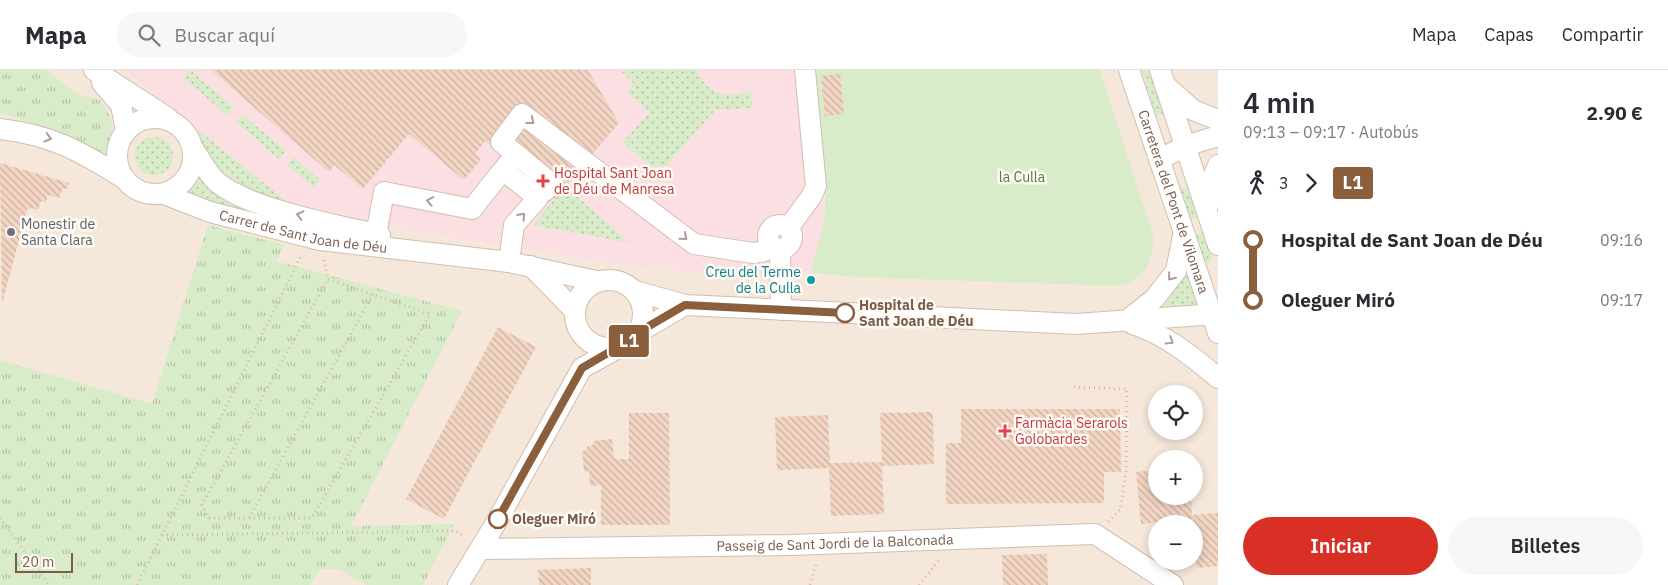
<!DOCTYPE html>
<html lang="es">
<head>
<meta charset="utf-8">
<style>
  :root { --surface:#fff; --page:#f7f7f7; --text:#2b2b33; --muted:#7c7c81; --line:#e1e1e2; --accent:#d93025 }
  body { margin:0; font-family:"IBM Plex Sans",sans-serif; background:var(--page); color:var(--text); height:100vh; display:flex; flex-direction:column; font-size:19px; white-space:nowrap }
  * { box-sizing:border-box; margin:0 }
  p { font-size:16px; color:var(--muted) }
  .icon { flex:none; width:28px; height:28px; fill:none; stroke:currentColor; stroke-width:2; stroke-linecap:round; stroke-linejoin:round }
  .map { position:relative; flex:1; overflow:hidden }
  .side { display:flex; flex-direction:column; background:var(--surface); width:450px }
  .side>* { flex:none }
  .badge { padding:0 10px; border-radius:4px; font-size:18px; line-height:32px }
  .tools { position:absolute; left:1148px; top:315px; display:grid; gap:10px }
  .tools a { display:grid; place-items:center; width:55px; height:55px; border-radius:50%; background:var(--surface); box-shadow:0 2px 8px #0003; font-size:25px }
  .scale { position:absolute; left:15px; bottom:12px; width:58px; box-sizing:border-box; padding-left:5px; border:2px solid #7a5c4d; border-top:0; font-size:14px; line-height:18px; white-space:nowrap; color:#7a5c4d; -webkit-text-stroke:4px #fffaf3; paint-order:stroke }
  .map>.badge { position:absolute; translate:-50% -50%; box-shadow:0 0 0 2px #fff }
  .legs { display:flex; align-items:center; gap:8px; height:55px; padding:0 25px; font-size:16px }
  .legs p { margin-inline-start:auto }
  .summary { display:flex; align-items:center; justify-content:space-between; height:85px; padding:0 25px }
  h1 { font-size:28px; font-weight:600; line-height:38px }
  .cta { display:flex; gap:10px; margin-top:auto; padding:10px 25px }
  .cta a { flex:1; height:58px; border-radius:30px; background:var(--accent); color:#fff; font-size:20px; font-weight:600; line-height:58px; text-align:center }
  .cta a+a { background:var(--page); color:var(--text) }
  ul { padding:0 25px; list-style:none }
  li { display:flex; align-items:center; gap:18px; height:60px; font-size:19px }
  li i { display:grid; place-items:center; width:8px; height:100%; margin:0 6px; background:currentColor }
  li i::after { content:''; width:12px; height:12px; margin:-6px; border:4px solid; border-radius:50%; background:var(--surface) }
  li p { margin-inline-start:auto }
  li:first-child i { background:linear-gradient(#0000 50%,currentColor 0) }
  li:last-child i { background:linear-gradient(currentColor 50%,#0000 0) }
  header { display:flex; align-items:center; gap:30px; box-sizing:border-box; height:70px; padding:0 25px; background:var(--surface); border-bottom:1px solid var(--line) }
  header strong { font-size:24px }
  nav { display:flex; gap:28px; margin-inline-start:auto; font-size:18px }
  .search { width:350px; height:45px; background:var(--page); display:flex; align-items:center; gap:12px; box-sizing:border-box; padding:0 18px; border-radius:28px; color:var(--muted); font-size:19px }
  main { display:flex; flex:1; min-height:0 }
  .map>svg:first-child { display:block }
  .residential { fill:#f5e8da; fill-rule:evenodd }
  .medical { fill:#fbdfe3 }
  .grass { fill:url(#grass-dots) }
  .park { fill:url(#park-tufts) }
  .garden { fill:#d8ecc9 }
  .building { fill:url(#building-back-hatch) }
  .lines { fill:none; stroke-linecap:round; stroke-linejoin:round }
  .minor-casing { stroke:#d1beb0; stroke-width:22 }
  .path { stroke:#d9b8a5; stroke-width:3; stroke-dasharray:1 4; stroke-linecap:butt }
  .minor { stroke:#fff; stroke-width:20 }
  .oneway { stroke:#af9d94 }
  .line-1-casing { stroke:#fff; stroke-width:11 }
  .line-1 { stroke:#8b5e3c; stroke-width:8 }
  .health-dot { fill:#e0444e; stroke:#fffaf3; stroke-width:2 }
  .worship-dot { fill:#6b7280; stroke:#fffaf3; stroke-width:2 }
  .culture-dot { fill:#0f9aa8; stroke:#fffaf3; stroke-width:2 }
  .stop-1-dot { fill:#fff; stroke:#8b5e3c; stroke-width:2.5 }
  .labels { text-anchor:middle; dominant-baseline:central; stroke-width:5; stroke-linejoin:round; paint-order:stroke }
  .health-label { font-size:14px; fill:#be3a42; stroke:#fffaf3; text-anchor:start }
  .park-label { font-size:14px; fill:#537a41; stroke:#fffaf3 }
  .street-label { font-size:14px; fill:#7a5c4d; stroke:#fffaf3 }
  .worship-label { font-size:14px; fill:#5b616d; stroke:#fffaf3; text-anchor:start }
  .culture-label { font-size:14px; fill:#0d838f; stroke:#fffaf3; text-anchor:end }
  .stop-label { font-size:14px; font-weight:bold; fill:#7a5c4d; stroke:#fffaf3; text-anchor:start }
</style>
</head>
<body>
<header>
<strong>Mapa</strong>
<div class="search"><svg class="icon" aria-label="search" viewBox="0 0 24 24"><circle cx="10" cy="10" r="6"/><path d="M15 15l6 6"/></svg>Buscar aquí</div>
<nav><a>Mapa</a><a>Capas</a><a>Compartir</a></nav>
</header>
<main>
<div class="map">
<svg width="1218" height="515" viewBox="0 0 1218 515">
  <defs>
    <pattern id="grass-dots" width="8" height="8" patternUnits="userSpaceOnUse" patternTransform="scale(1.25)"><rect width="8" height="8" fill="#d8ecc9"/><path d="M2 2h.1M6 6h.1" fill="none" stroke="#b4c2a5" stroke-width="1.8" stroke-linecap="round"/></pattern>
    <pattern id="park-tufts" width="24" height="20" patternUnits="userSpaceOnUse" patternTransform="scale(1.25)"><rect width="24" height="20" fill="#d8ecc9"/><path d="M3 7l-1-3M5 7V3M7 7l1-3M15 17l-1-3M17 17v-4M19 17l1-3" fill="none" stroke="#b4c2a5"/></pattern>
    <pattern id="building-back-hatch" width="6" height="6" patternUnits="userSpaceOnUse" patternTransform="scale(1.25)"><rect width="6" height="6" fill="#f3d5c3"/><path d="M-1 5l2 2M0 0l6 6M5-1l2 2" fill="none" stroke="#cab0a1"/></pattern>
  </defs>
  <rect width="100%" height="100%" fill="#fdf6ec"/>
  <path class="residential" d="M0,0H1218V515H0ZM1156,324H1194V361H1156ZM1156,389H1194V426H1156ZM1156,454H1194V491H1156Z"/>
  <path class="medical" d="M124,0H812L823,94L824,128L823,153L813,201L758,206L642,198L423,163L286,131Z"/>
  <path class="grass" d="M190,0L234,37L227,45L183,8Z
    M624,0H696C706,23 729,31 751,20L752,38L715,40L666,96L651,97L623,73L649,42L627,21L634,14L622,2Z
    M1142,0H1151L1165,43L1156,46Z
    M243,45L286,81L279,89L236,52Z
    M197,59L286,131C235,126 214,106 197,59Z
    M135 86a19 19 0 1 1 38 0a19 19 0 1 1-38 0Z
    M294,87L320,110L314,118L287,95Z
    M197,103L220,126L298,149L235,145L183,123Z
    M565,116L630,173L533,155Z
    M1188,118L1199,147L1191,150L1181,120Z
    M1204,162L1213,190L1205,193L1195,165Z
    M1189,200L1198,235L1194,238L1160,237V233L1174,222L1185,201Z"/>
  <path class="park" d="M0,0H47L76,24L100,30L112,50L110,91L52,59L0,43Z
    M208,155L284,175L276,191L462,241L351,456L454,454L423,515H367L339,499H320L310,515H0V290L152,334Z"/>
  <path class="garden" d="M812,0H1100L1154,169C1152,195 1144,210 1117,216L854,207L815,203L813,201L812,195C816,182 820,168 823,154C831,110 817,45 812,0Z"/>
  <path class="building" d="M211,0H588L619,53L554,129L485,71L475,84L481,89L464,110L409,64L363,119L334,95L329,102Z
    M840,4L844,44L825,46L821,6Z
    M0,93L69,113L67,119L63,118L59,128L48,125L46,132L41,131L38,140L28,137L2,234Z
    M498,257L536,277L444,449L406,429Z
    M961,339H1120L1121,402H1104V433L946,434V373H961Z
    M933,342L934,394L882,396L884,444L831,446L829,398L777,400L775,347L828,345L830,393L882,392L880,343Z
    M629,343H669L670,455H601V415L590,416L589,401L584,402L582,381L587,380V376L593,375V371L612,369L614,389H629Z
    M1156,400V426H1191L1192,445L1218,443V496L1197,498L1193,449L1141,454L1136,402Z
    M1047,484L1048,515H1003L1002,485Z
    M591,498V515H539L538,500Z"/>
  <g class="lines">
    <g class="minor-casing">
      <g id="minor">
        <path d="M94,0L168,48"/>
        <path id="s1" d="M1129,0L1218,263"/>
        <path d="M1160,0L1218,175"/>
        <path d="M102,13L121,35L126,61"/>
        <path d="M1166,16L1193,40L1218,50"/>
        <circle cx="155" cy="86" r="38"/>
        <path d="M0,59C52,65 80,81 123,108"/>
        <path d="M193,78C200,89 207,103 217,112C249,139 337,155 380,165"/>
        <path d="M516,84L501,72L522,44L694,174L753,183L762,182L773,176"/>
        <path d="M1159,90L1185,76L1218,66"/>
        <path d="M507,95L516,84L552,114L545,121"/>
        <path id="s2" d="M164,124L210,142L320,170L509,192L596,211"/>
        <path d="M1208,136L1209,118L1218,95"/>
        <circle cx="780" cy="167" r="12"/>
        <path d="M788,158L811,127L816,116L805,0"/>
        <path d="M355,173L376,165L384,122L472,139L503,100L538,128L514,155L509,192"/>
        <path d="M780,179L781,240"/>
        <path d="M531,196L574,240"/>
        <circle cx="609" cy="244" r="34"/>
        <path d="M635,221L685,235L1076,254L1218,244"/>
        <path d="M1126,251L1154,229L1176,201L1183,166"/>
        <path d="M1133,254C1166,265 1192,286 1218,308"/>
        <path d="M637,263L685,235"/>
        <path id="s3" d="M481,479L791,475L1095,464L1173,515"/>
        <path d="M458,515L497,451L582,298L622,276"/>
      </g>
    </g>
    <path class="path" d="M324,190L328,209L430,244L312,448H209L202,435L328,209
      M1074,317L1127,319L1126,402L1120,440L1108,452
      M0,448L49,515
      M249,448L373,224
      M162,465L456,461L465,467
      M137,515L302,184
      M810,515L817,492
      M919,515L940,489"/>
    <use href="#minor" class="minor"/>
  </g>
  <defs><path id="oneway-chevron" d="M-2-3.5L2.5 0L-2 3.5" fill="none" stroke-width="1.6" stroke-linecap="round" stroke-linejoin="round" transform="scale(1.25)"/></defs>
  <g class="oneway">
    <use href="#oneway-chevron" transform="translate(531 51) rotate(38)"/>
    <use href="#oneway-chevron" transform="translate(48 68) rotate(16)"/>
    <use href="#oneway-chevron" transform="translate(430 131) rotate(-169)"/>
    <use href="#oneway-chevron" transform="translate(300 145) rotate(-166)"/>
    <use href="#oneway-chevron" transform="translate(522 146) rotate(-48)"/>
    <use href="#oneway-chevron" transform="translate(684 167) rotate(39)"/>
    <use href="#oneway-chevron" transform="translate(1171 207) rotate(129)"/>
    <use href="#oneway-chevron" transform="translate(1170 271) rotate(32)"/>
  </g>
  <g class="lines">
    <g class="line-1-casing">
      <path id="line-1" d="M498,449L582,298L630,270L637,263L685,235L845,243"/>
    </g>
    <use href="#line-1" class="line-1"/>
  </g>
  <g class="health-dot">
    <path d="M540.5 103.5h5v5h5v5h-5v5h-5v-5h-5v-5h5z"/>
    <path d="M1002.5 353.5h5v5h5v5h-5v5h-5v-5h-5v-5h5z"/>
  </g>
  <circle class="worship-dot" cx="11" cy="162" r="5"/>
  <circle class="culture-dot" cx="811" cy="210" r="5"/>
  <g class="stop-1-dot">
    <circle cx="845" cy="243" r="9"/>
    <circle cx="498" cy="449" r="9"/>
  </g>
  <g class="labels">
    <g class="health-label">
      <text x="554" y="103">Hospital Sant Joan<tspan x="554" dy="16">de Déu de Manresa</tspan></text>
      <text x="1015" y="353">Farmàcia Serarols<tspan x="1015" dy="16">Golobardes</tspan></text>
    </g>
    <g class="park-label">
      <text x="1022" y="107">la Culla</text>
    </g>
    <g class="street-label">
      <text stroke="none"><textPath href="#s1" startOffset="139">Carretera del Pont de Vilomara</textPath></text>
      <text stroke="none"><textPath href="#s2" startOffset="145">Carrer de Sant Joan de Déu</textPath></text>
      <text stroke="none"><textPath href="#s3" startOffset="354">Passeig de Sant Jordi de la Balconada</textPath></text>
    </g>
    <g class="worship-label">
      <text x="21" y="154">Monestir de<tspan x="21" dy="16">Santa Clara</tspan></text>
    </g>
    <g class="culture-label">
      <text x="801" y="202">Creu del Terme<tspan x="801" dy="16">de la Culla</tspan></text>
    </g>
    <g class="stop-label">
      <text x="859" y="235">Hospital de<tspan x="859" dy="16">Sant Joan de Déu</tspan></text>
      <text x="512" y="449">Oleguer Miró</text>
    </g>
  </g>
</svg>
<div class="tools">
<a><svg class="icon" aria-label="locate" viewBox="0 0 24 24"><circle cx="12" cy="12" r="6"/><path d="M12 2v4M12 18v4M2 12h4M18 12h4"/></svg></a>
<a>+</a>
<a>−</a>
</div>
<div class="scale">20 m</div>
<b class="badge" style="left:629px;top:271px;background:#8b5e3c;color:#fff">L1</b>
</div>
<section class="side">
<div class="summary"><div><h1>4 min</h1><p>09:13 – 09:17 · Autobús</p></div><b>2.90 €</b></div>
<div class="legs"><svg class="icon" aria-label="walk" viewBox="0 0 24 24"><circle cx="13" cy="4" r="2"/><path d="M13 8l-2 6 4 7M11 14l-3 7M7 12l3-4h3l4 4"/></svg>3<svg class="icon" aria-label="forward" viewBox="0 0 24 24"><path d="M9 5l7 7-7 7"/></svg><b class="badge" style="background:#8b5e3c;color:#fff">L1</b></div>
<ul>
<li><i style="color:#8b5e3c"></i><b>Hospital de Sant Joan de Déu</b><p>09:16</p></li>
<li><i style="color:#8b5e3c"></i><b>Oleguer Miró</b><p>09:17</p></li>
</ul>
<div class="cta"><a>Iniciar</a><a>Billetes</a></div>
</section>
</main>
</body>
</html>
